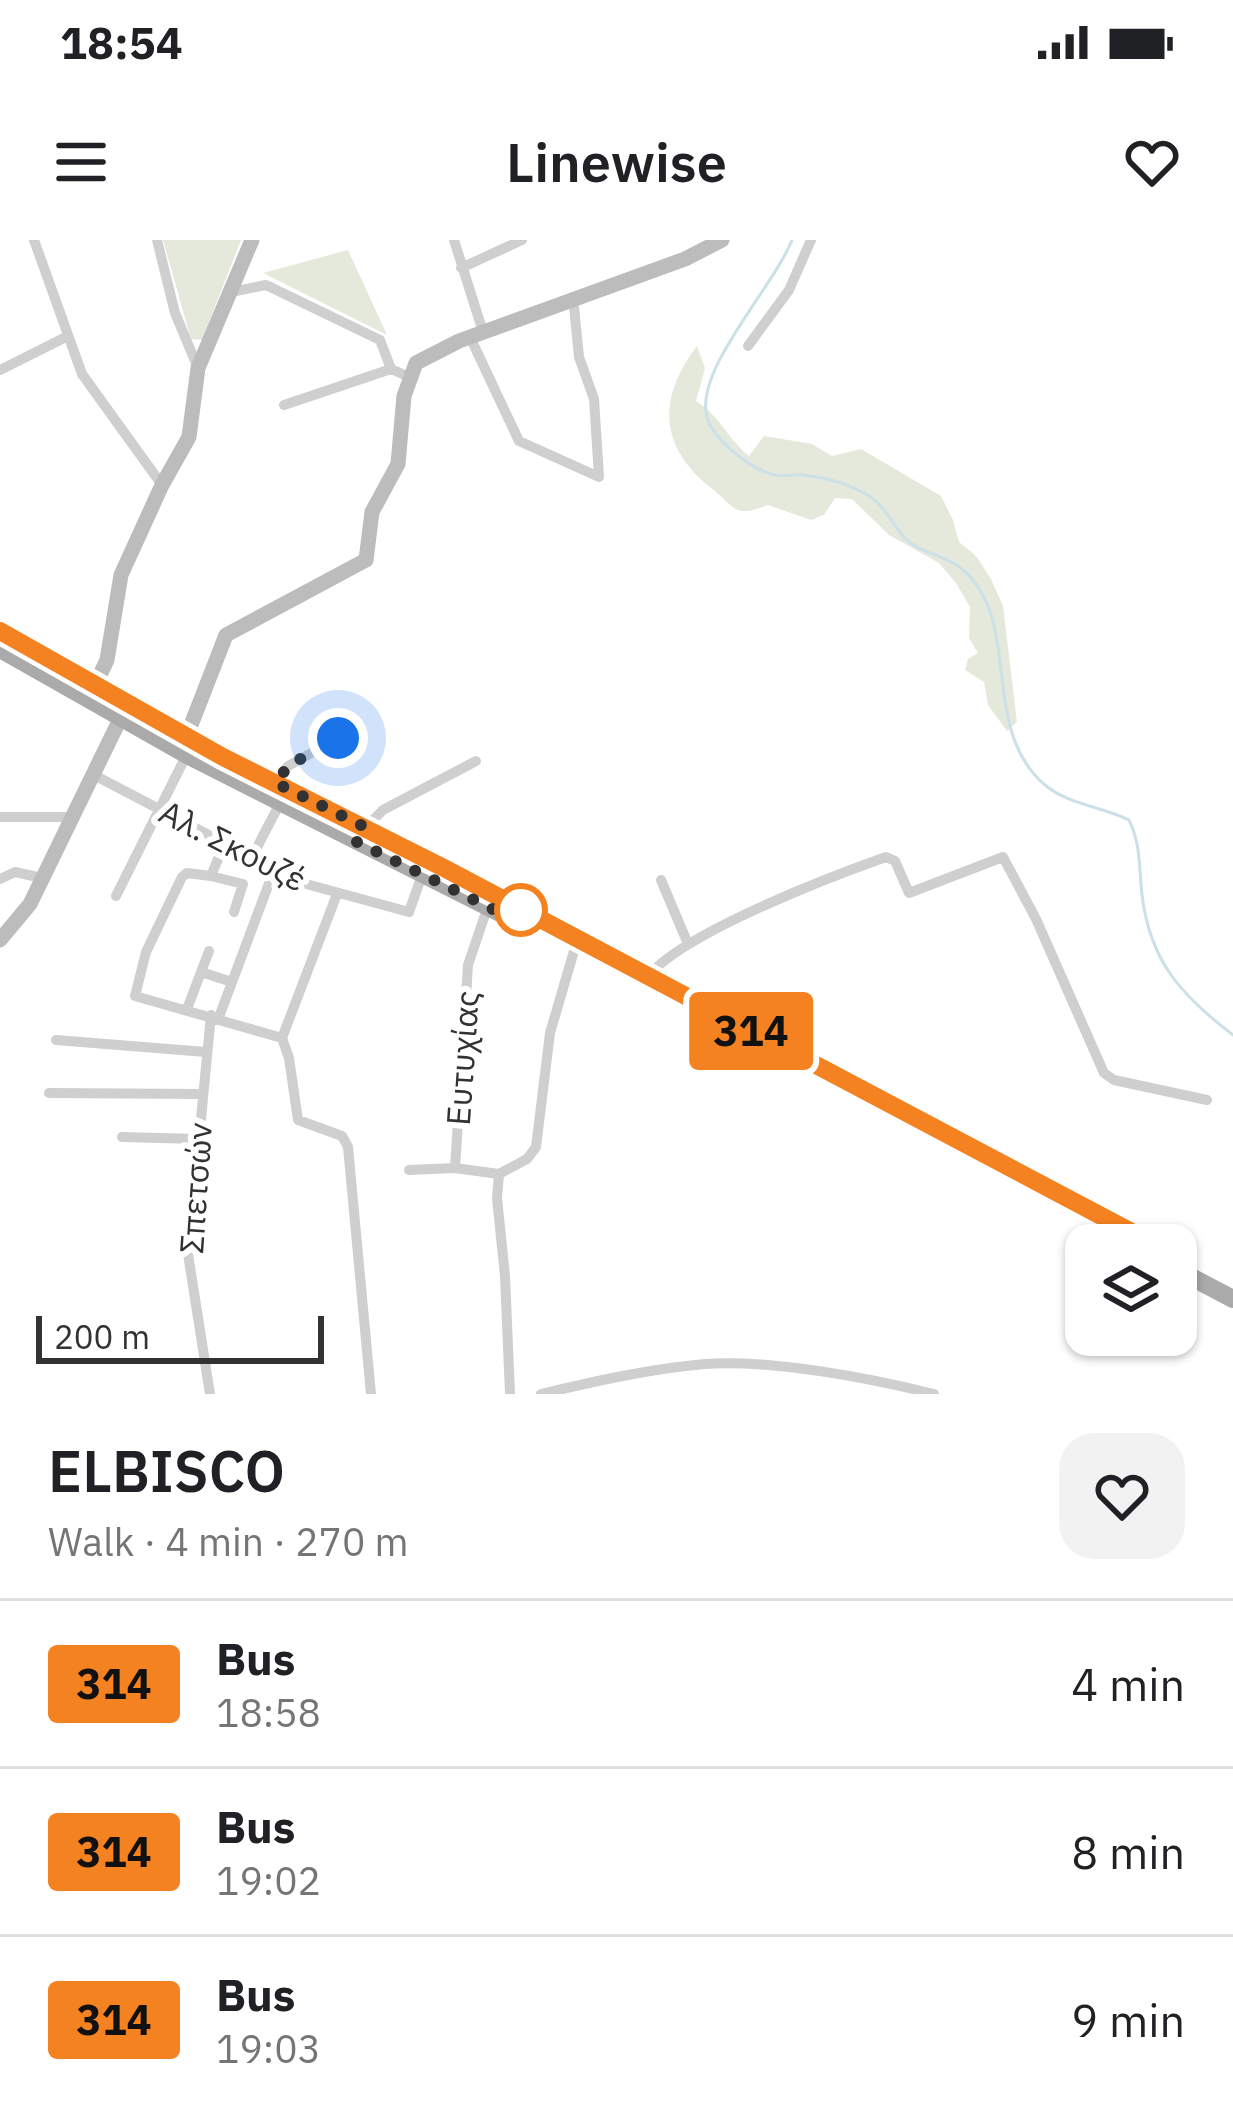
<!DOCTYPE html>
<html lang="en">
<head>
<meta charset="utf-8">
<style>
  :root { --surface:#fff; --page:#f2f2f2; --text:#202124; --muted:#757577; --line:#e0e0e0 }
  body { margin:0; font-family:"IBM Plex Sans",sans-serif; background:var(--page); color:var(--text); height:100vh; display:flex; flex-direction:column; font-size:45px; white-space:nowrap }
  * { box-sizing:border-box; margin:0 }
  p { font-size:39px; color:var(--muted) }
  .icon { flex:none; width:66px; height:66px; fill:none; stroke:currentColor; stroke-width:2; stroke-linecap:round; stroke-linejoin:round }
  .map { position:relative; height:1154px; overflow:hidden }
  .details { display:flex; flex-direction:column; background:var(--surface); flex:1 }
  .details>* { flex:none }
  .badge { padding:0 24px; border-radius:9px; font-size:42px; line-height:78px }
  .controls { position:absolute; left:1065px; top:984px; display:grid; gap:24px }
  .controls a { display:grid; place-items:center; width:132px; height:132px; border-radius:24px; background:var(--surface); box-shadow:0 3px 9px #0004; font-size:60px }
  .scale { position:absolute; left:36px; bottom:30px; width:288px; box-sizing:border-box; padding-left:12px; border:6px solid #323232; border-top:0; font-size:33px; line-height:42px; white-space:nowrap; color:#323232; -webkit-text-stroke:9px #fff; paint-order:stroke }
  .you { position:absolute; width:60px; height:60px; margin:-30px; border:9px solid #fff; border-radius:50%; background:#1a73e8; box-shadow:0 0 0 18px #1a73e833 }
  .map>.badge { position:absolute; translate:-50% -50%; box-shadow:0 0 0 6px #fff }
  .round { display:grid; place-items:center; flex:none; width:126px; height:126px; border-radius:36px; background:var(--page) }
  .head { display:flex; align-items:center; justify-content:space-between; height:204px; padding:0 48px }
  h1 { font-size:57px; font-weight:600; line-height:90px }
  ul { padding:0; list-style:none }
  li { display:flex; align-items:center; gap:36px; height:168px; padding:0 48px; border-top:3px solid var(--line) }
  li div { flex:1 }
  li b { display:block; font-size:45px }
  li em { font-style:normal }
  li .badge { min-width:132px; font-weight:700; text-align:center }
  .status { display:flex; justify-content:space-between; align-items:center; height:84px; padding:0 60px; background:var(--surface); direction:ltr }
  .status svg { height:33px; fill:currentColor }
  header { display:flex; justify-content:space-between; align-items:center; height:156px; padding:0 48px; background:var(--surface); font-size:54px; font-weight:600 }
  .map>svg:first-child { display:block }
  .green { fill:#e4e9dc }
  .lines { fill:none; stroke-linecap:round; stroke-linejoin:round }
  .stream { stroke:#cbe0e7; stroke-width:3 }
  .street { stroke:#cfcfcf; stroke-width:10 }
  .secondary { stroke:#bcbcbc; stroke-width:15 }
  .primary { stroke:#aaa; stroke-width:18 }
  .line-casing { stroke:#fff; stroke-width:27 }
  .line { stroke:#f58220; stroke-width:18 }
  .walk { stroke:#323232; stroke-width:12; stroke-dasharray:0 21.6 }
  .stop-dot { fill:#fff; stroke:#f58220; stroke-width:6 }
  .labels { text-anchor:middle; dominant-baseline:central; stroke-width:12; stroke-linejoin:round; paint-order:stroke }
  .street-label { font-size:33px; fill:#323232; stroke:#fff }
</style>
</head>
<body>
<div class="status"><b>18:54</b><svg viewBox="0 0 49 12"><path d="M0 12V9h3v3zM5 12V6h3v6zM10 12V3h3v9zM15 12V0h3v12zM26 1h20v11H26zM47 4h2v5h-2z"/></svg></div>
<header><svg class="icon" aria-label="menu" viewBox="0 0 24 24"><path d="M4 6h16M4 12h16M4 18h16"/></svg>Linewise<svg class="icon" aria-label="heart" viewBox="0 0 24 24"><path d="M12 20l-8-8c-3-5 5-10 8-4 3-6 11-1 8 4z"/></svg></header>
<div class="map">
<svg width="1233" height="1154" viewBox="0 0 1233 1154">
  <rect width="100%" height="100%" fill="#fff"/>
  <path class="green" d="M163,0H241L202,100L191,99Z
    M348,10L387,95L263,33Z
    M697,106L705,128L696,161C719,175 728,199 749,216L764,196L812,204L832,216L861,209L941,256L953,280L959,302L976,316L991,339L1003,366L1017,482L1007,491L988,465L984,442L965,430L968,419L978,413L969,398L970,367L956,343L939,323L889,295L852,259L835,258L824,275L811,280L768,265C732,279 736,267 711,248C659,207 657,158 697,106Z"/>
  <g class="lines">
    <path class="stream" d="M792,0C773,48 694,130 707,177C713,200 752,230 775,235C783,237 793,234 802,235C822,237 846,243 864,253C885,264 891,283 906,299C920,313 946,315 962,329C1024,381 978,488 1045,545C1067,564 1103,567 1129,580C1141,605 1139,628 1142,655C1150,722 1182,756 1233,795"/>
    <path class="street" d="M34,0L82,134L162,245
      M157,0L175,73L198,128
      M454,0L483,92
      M461,28L522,0
      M231,52L266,45L380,100L391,129L409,137
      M470,97L519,201L599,237L594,159L579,117L573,57
      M748,106L789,50L811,0
      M0,130L66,97
      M284,165L391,129
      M92,534L299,642L409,672L422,635
      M276,543L288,526L338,498
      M0,577H72
      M364,589L383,570L476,521
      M225,602L211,636L187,633L182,637L146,712L135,756L282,798
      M252,617L280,563
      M211,636L243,644L234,672
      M0,639L15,632L42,638
      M661,640L688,704
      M116,656L187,514
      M201,732L232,742
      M648,737C680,694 832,636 886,617L895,621L909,653L1003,617L1036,679L1104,833L1114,840L1207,860
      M187,769L209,711
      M219,777L274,630
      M282,798L289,818L298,880L342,896L348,907L371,1154
      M282,798L337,654
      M56,800L206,812
      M49,853L202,854
      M122,897L198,899
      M455,928L468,725L488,666
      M409,930L455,928L499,934
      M499,934L527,919L536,907L550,793L574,711
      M499,934L497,958L505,1036L510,1154
      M210,1154L188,1014L211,775
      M541,1154C596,1141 649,1129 705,1124C770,1119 870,1138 934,1154"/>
    <path class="secondary" d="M90,456L107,420L121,335L162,245L189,197L198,128L252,0
      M184,503L226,395L366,320L372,272L398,224L404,156L416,123L459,101L685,19L722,0
      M0,700L30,664L124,471"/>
    <path class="primary" d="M0,391L223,517L444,627L1156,1005
      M0,409L187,515L500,673
      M1176,1029L1233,1059"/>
  </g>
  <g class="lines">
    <g class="line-casing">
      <path id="line" d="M0,391L223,517L444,628L1156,1005"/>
    </g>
    <use href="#line" class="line"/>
    <path class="walk" d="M338,498L288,526L276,543L365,587L357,602L517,681L521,670"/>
  </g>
  <circle class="stop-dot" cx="521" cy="670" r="24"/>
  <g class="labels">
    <g class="street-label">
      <text transform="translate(233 605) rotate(27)">Αλ. Σκουζέ</text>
      <text transform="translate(462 818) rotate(-86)">Ευτυχίας</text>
      <text transform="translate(195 948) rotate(-86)">Σπετσών</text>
    </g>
  </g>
</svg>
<div class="controls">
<a><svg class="icon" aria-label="layers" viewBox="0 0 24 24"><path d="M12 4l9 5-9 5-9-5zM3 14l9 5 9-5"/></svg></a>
</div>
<div class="scale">200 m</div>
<div class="you" style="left:338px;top:498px"></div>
<b class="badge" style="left:751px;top:791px;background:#f58220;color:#111">314</b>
</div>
<section class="details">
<div class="head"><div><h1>ELBISCO</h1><p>Walk · 4 min · 270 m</p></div><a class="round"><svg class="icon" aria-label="heart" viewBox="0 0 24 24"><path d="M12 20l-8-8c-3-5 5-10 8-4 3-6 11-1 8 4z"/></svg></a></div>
<ul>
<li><span class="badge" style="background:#f58220;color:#111">314</span><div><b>Bus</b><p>18:58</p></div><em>4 min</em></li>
<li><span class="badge" style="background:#f58220;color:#111">314</span><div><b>Bus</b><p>19:02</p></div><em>8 min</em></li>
<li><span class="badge" style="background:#f58220;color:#111">314</span><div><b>Bus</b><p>19:03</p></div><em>9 min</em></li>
</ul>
</section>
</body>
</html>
